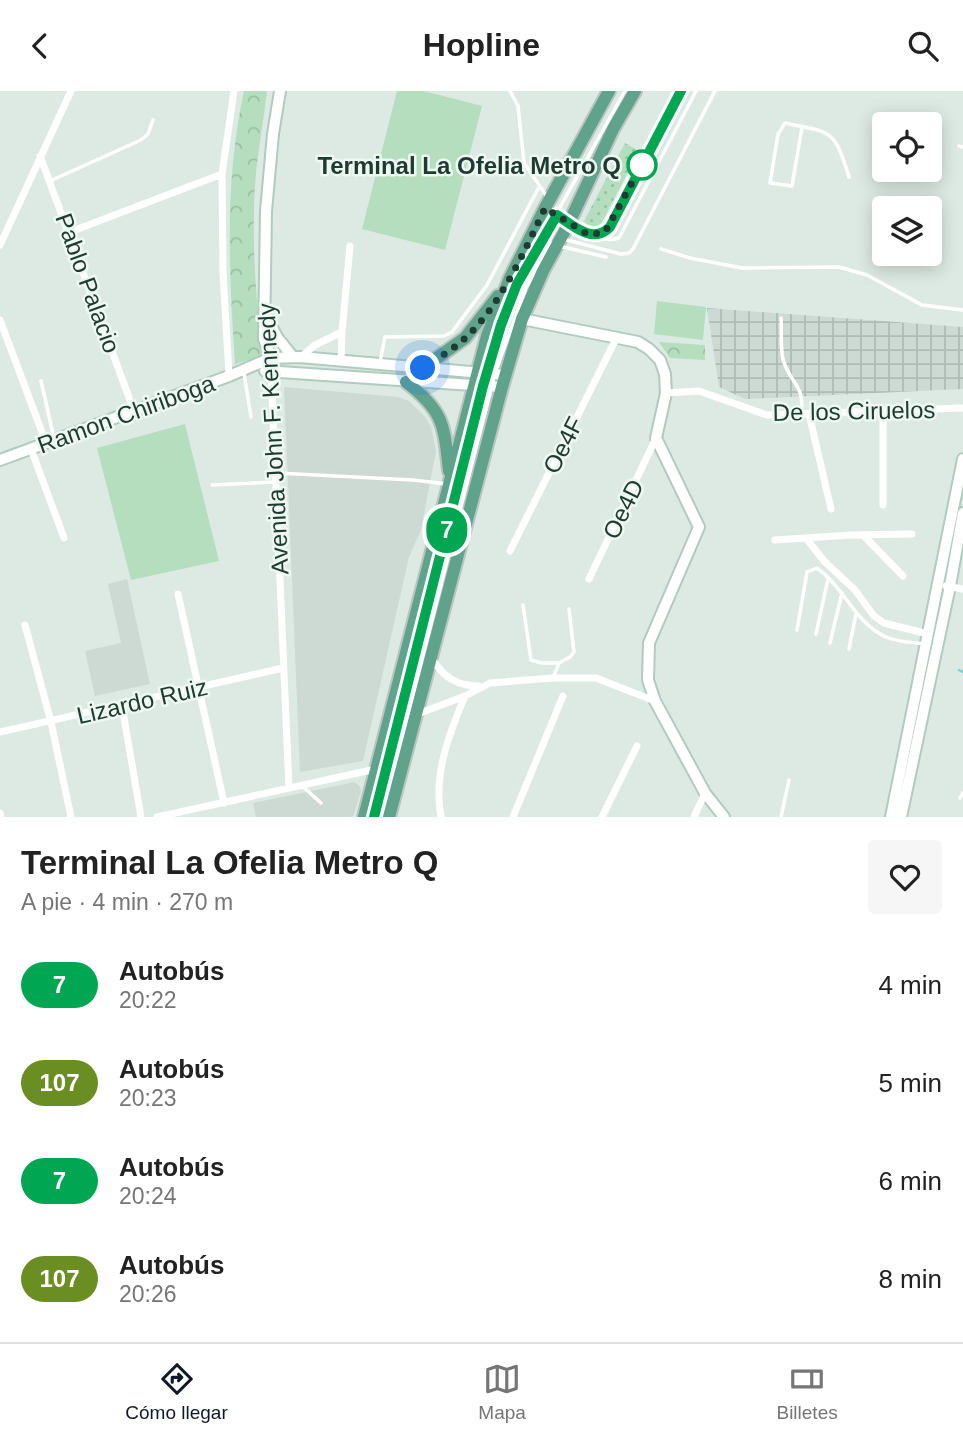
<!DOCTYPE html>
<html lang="es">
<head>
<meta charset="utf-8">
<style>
  :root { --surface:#fff; --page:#f6f6f6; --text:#222; --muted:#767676; --line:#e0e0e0; --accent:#111827 }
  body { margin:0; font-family:Arial,sans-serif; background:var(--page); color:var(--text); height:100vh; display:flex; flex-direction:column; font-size:26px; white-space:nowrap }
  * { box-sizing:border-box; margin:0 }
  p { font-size:23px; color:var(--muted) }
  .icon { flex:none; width:38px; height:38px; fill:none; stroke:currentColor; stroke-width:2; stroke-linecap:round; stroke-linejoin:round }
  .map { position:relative; height:726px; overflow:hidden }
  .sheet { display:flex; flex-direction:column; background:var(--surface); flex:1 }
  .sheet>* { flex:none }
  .badge { padding:0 14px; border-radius:23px; font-size:24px; line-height:46px }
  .tools { position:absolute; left:872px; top:21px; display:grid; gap:14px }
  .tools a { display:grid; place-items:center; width:70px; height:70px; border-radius:7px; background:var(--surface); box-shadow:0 4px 18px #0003; font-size:35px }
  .you { position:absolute; width:35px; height:35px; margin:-18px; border:5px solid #fff; border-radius:50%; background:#1a73e8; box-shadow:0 0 0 10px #1a73e833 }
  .map>.badge { position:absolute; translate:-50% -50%; box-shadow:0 0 0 4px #fff }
  .round { display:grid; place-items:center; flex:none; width:74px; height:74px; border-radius:7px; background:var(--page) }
  .head { display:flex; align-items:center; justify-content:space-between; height:119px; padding:0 21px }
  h1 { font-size:33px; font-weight:700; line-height:52px }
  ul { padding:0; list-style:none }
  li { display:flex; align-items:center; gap:21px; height:98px; padding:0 21px }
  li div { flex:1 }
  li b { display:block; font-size:26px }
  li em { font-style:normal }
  li .badge { min-width:77px; font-weight:700; text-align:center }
  header { display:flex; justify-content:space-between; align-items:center; height:91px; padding:0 21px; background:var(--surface); font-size:32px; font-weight:700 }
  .dock { display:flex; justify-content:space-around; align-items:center; height:98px; border-top:2px solid var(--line); background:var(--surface); font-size:19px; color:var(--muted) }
  .dock a { display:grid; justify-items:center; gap:4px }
  .dock .current { color:var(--accent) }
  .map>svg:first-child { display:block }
  .built { fill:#ccdad3 }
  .industrial { fill:url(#industrial-grid) }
  .grass { fill:#b4debd }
  .park { fill:url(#park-crowns) }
  .garden { fill:url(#garden-dots) }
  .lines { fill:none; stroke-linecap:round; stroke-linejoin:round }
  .stream { stroke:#81cdd4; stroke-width:2.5 }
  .secondary-casing { stroke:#b0cbbf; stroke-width:14 }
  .primary-casing { stroke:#bcc4c1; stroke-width:16 }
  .lane { stroke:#fff; stroke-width:3.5 }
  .street { stroke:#fff; stroke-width:7 }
  .secondary { stroke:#fff; stroke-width:10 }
  .primary { stroke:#5fa38d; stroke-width:12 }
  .line-casing { stroke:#fff; stroke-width:16 }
  .line { stroke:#00a651; stroke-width:10 }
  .walk { stroke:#1e3b31; stroke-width:7; stroke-dasharray:0 12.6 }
  .stop-dot { fill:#fff; stroke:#00a651; stroke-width:3.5 }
  .labels { text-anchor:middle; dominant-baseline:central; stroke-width:5; stroke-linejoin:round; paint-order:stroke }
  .stop-label { font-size:24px; font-weight:bold; fill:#1e3b31; stroke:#eef7f2; text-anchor:end }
  .street-label { font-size:24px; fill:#1e3b31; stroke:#eef7f2 }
</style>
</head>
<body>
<header><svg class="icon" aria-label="back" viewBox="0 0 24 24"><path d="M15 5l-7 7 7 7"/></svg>Hopline<svg class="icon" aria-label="search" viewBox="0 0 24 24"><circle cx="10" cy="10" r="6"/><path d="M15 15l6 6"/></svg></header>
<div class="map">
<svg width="963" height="726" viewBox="0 0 963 726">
  <defs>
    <pattern id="industrial-grid" width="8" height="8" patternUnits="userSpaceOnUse" patternTransform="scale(1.75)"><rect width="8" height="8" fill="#ccdad3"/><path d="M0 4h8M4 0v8" fill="none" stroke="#afbcb6"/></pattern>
    <pattern id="park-crowns" width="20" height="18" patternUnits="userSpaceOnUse" patternTransform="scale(1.75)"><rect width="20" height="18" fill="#b4debd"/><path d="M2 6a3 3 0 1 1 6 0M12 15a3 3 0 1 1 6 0" fill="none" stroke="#9abfa3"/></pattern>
    <pattern id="garden-dots" width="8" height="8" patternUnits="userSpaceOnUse" patternTransform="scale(1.75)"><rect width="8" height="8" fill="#b4debd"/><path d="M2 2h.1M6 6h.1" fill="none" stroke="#9abfa3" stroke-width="1.8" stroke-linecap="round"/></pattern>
  </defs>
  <rect width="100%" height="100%" fill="#ddeae4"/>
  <path class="built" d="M284,296L398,306L409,310L425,326L431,336L436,360L421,439L409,466L363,670L300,681Z
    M127,488L150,593L95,605L85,560L121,552L108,493Z
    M355,691L360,696L361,700L353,726H256L253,712Z"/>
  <path class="industrial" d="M707,217L963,236V298L745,308L719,296Z"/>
  <path class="grass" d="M397,0H424L482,15L445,159L362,138Z
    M657,210L706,216L703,249L654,243Z
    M185,333L219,470L131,489L97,357Z"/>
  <path class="park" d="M244,0H267C264,27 259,54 256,81C251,142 255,204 263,265L235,273C229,181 224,91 244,0Z
    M659,251L705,254V269L670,267Z"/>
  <path class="garden" d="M625,52L639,60L601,133L595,136L589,135L584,130Z"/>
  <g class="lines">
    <path class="stream" d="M959,579L963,581"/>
    <g class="secondary-casing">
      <path id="secondary" d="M266,225L277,246L293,266
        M522,228L638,251L649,258L660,269L665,283L666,302L656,347L699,436L649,552L648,589L655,610L705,702L724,726
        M265,280L502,296
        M271,281V267L264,248L266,120L273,43L280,0
        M0,369L229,285L271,267L300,266L505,284
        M891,726L963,368
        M901,726L950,495L963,422"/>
    </g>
    <g class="primary-casing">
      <path id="primary" d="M423,277L465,247L498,205
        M406,291C444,320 444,334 449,380
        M364,726L487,245L510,187L545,117L609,0
        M389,726L502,296L522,228L543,180L569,132L613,38L635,0"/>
    </g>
    <path class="lane" d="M510,0L518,15L524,72L548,107
      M802,36L792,95L770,92L778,43L785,32C832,42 834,37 849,86
      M959,55L963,56
      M50,90L141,49L148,43L153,29
      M547,118C568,130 592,155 619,147L696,0
      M595,144L605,141L609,136L681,0
      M563,148L621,163L629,162L633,158L715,0
      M559,155L606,166
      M661,158L690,167L742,177L839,176L867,184L922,214L963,219
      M781,227C782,240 780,255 783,268C788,290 806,295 801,321
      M380,271L385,246L444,245L452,241L487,194L539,96
      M244,282L251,326
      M41,290L54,347
      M277,382L413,389L447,393
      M212,394L275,391
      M523,514L531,569L542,572H559
      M797,539L807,481L817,477C844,496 855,532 886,546C897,551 911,551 924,553
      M816,543L828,488
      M830,552L842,502
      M849,558L856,523
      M553,587L559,572L570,566L574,561L569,518
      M302,695L321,712
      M960,707L963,702
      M374,726L483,295L501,234L517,193L625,0
      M382,726L495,282L526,197L551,152
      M781,726L789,689"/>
    <path class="street" d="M40,65L134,320
      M70,141L222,83
      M0,154L71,0
      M0,229L46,352
      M301,266L315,254L342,241L350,155
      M341,270L342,241
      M271,281L289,697
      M229,285L223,181L222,83L234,0
      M666,302L699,300L767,324L963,317
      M883,320V414
      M809,323L831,418
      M31,358L64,447
      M863,444L903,485
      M806,447L824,470L855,499L874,525L884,532L928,543
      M775,449L851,444L912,443
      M510,460L616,248
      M589,488L656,347
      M946,495L963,498
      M178,503L224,712
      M25,534L51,631L71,726
      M432,568C444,586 456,595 479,595
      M122,615L141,726
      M415,624L465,605L490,592L553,587H596L655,610
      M0,641L283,577
      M0,722L1,726
      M157,726L376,678
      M441,726C433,684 449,643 465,605
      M513,726L563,605
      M602,726L637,655
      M694,726L705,702"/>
    <use href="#secondary" class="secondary"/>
    <use href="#primary" class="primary"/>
  </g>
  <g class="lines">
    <g class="line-casing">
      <path id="line" d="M374,726L483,295L501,234L517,193L557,124C572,134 593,154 610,136L681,0"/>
    </g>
    <use href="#line" class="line"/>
    <path class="walk" d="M423,277C436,268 451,260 463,249C500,216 524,161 545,117L589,144L605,141L645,68L642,74"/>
  </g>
  <circle class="stop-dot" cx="642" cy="74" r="14"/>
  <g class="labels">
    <g class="stop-label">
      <text x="621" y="74">Terminal La Ofelia Metro Q</text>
    </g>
    <g class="street-label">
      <text transform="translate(88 192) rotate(70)">Pablo Palacio</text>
      <text transform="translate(854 320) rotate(-1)">De los Ciruelos</text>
      <text transform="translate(126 323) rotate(-20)">Ramon Chiriboga</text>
      <text transform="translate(273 348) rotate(-93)">Avenida John F. Kennedy</text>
      <text transform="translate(563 354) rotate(-63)">Oe4F</text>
      <text transform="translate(623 418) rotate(-64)">Oe4D</text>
      <text transform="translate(142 610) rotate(-13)">Lizardo Ruiz</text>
    </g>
  </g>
</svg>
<div class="tools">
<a><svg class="icon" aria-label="locate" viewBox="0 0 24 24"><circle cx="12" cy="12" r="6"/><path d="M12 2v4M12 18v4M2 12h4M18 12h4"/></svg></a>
<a><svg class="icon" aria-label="layers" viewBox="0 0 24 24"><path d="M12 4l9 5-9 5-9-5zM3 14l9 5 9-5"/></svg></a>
</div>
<div class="you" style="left:423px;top:277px"></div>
<b class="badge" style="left:447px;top:439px;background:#00a651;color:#fff">7</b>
</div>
<section class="sheet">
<div class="head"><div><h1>Terminal La Ofelia Metro Q</h1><p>A pie · 4 min · 270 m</p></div><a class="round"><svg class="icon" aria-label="heart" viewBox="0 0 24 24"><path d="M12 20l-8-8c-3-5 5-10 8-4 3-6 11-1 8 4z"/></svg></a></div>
<ul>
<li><span class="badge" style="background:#00a651;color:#fff">7</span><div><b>Autobús</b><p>20:22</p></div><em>4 min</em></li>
<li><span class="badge" style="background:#6b8e23;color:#fff">107</span><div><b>Autobús</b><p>20:23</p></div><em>5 min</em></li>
<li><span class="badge" style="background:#00a651;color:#fff">7</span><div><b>Autobús</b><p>20:24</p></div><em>6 min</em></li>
<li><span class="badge" style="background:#6b8e23;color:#fff">107</span><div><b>Autobús</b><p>20:26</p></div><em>8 min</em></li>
</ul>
</section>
<nav class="dock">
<a class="current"><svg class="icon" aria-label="directions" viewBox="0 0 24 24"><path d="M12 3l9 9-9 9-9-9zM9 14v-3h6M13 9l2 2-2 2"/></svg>Cómo llegar</a>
<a><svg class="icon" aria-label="map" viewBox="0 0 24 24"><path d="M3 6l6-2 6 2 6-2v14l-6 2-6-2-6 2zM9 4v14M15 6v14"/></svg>Mapa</a>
<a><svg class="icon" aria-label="tickets" viewBox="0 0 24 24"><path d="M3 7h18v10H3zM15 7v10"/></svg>Billetes</a>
</nav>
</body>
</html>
